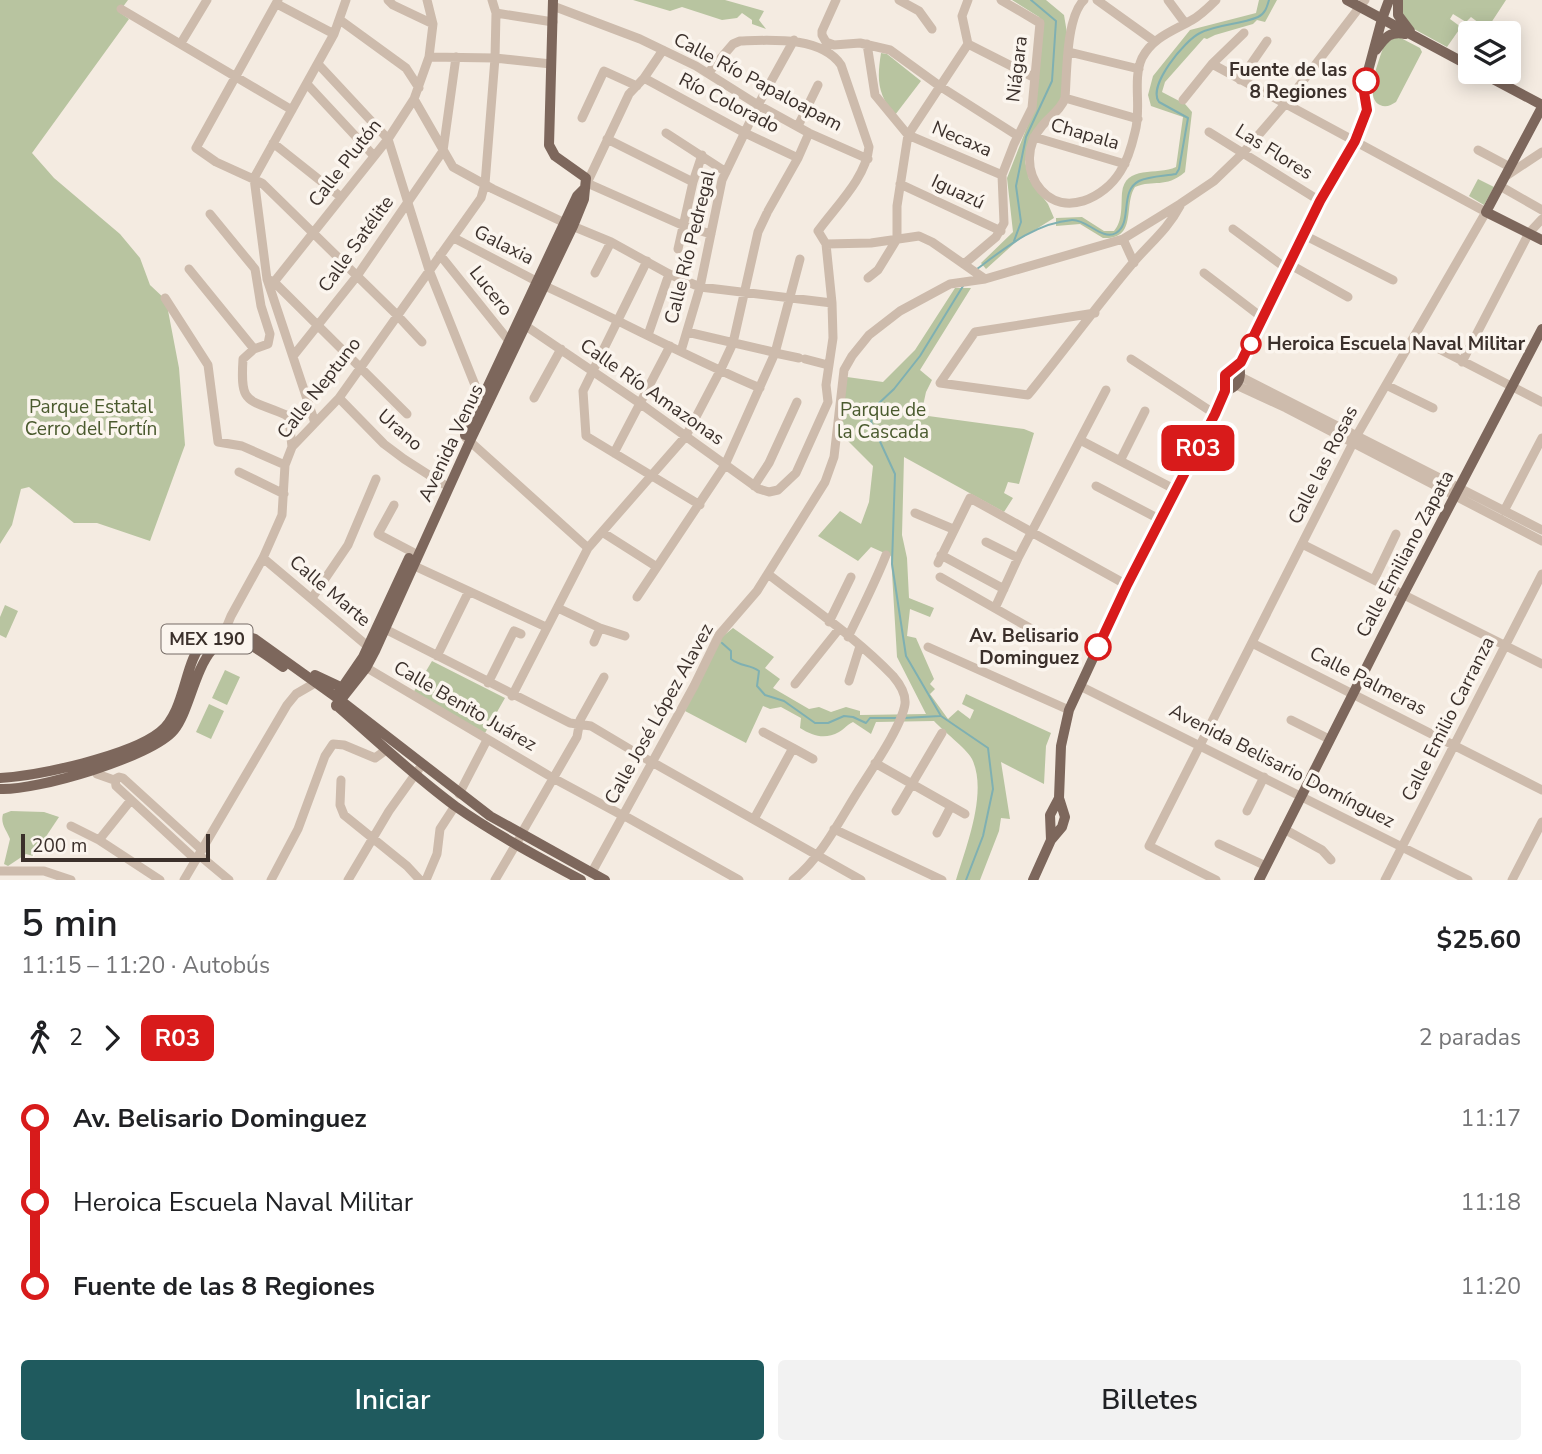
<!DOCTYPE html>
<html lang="es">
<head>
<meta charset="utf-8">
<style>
  :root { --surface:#fff; --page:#f2f2f2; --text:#202124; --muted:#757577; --accent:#1f5a5e }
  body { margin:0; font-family:"Nunito Sans",sans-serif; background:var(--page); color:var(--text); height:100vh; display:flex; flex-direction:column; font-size:26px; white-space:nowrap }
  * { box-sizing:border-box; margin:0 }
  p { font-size:23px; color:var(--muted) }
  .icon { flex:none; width:38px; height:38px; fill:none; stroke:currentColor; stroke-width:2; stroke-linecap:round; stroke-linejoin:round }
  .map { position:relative; height:880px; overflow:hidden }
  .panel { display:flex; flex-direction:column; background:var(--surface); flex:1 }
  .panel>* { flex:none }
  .badge { padding:0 14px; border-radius:10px; font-size:24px; line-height:46px }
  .tools { position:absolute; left:1458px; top:21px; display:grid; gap:14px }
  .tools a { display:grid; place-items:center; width:63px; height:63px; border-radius:7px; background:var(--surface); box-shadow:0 4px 18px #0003; font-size:35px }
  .scale { position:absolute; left:21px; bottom:18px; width:189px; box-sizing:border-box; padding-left:7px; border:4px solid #3b302b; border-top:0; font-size:19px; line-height:24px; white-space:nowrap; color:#3b302b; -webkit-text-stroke:5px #fbf5ee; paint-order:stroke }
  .map>.badge { position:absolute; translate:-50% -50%; box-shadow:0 0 0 4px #fff }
  .legs { display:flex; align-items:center; gap:10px; height:77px; padding:0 21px; font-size:23px }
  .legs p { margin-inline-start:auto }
  .head { display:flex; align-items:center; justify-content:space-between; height:119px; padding:0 21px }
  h1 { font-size:38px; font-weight:600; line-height:52px }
  .button { display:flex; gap:14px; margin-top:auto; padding:14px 21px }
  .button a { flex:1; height:80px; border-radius:7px; background:var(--accent); color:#fff; font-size:28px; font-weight:600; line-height:80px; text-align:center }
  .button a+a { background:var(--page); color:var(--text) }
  ul { padding:0 21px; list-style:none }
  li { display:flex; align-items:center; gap:24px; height:84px; font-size:26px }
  li i { display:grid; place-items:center; width:10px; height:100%; margin:0 9px; background:currentColor }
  li i::after { content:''; width:18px; height:18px; margin:-9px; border:5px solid; border-radius:50%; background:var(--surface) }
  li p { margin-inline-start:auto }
  li:first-child i { background:linear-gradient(#0000 50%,currentColor 0) }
  li:last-child i { background:linear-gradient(currentColor 50%,#0000 0) }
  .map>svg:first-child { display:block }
  .green { fill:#b8c4a0 }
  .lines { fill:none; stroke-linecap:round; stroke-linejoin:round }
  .stream { stroke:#7fb0b2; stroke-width:2 }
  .minor { stroke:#cdbbac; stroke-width:9 }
  .major { stroke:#7d675c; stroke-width:10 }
  .line-1-casing { stroke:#fff; stroke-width:16 }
  .line-1 { stroke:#d81b1b; stroke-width:10 }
  .stop-1-dot { fill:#fff; stroke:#d81b1b; stroke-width:3.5 }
  .labels { text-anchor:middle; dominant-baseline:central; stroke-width:7; stroke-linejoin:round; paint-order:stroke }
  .shield { fill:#fbf5ee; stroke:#756b66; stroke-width:2 }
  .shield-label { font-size:18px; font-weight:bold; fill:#3b302b }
  .street-label { font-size:19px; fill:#3b302b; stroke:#fbf5ee }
  .stop-label { font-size:19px; font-weight:bold; fill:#3b302b; stroke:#fbf5ee; text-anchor:end }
  .park-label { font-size:19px; fill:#4a5a2e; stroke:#fbf5ee }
</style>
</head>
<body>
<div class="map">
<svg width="1542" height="880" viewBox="0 0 1542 880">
  <rect width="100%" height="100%" fill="#f4ebe1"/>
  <path class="green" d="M0,0H128L119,12L129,19L32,153L54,178L120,234L140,258L150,285L166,300L179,368L185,445L150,541L97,523H74L29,487L21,489L12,525L0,544Z
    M633,0H725L764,11L759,20L766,29L752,24V20L742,13L737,18L722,20L682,7L670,11Z
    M1012,0H1046L1064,15L1067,33L1063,103L1029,145L1025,161L1029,179L1048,204L1054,218L1017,241L986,269L981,263L1013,232L1007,178L1034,109L1043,30L1039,17Z
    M1259,0H1277L1265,22L1257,20L1253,24L1215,35L1207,39L1204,38L1165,82L1162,92L1185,104L1192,112L1185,172C1165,189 1154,179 1135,187C1123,205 1138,240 1103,238L1080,224L1056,226V218L1082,217L1104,231H1114C1123,221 1121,205 1122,193C1125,164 1157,176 1176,167L1183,117L1151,106L1148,95L1153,76L1190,30L1256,13Z
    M1403,0H1506L1487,29L1471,17L1466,22L1453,14L1450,19L1461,27L1447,47L1414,29L1403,17Z
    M1397,36L1420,48L1422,52L1396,102C1391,105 1386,108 1380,105C1363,98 1380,58 1384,45Z
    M881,53L887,54L921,81L895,115C877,94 877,79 881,53Z
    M1478,179L1494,187L1484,205L1469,196Z
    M955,288H971L920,370L932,380L926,392L921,415L1024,429L1034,433L1019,484L1008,482L1004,493L1013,498L1004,512L904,457L902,535L907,558L909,598L934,608L930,617L910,609L907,636L916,638L934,679L930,684L935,689L930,694L948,719L958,710L970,719L974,710L962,704L966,694L1051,733L1046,746L1044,784L1001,762L1010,819L1001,818L999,831L980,880H956C966,847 988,792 972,759C966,748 943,731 934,721L876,722L871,734L853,722C846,725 845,729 839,732C825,740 813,736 800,728L801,718L781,707L770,709L763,706L746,743L685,711L718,640L733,628L774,657L765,668L780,679L773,688L809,709L819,707L831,712L846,707L860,711V715L926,714L897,657L891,556L871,547L858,561L818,536L840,511L861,524L869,502L873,466L840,433L847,377L883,382L915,350Z
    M5,605L18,611L6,638L0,635V617Z
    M432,661L505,698L485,733L413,693Z
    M225,670L240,677L227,705L212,698Z
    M209,704L224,711L211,739L196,732Z
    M11,811L44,812L59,817L33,856L26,854L8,866L4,864L10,839C7,831 0,824 3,814Z"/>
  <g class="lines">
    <path class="stream" d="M1014,241L1021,222L1016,186L1026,137L1052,81L1056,21L1031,0
      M977,269C1005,248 1035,223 1072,220C1087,219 1102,241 1116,233C1133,223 1119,191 1139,181C1149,176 1164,176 1176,174L1179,169L1188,118L1159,102C1147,86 1185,40 1200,33C1218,24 1239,25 1258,17C1265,14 1267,7 1269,0
      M963,286L920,356L894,389L877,405L871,422L895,474L892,564L906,656L941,716L988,748L993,789L983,836L966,880
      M722,643L731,651V659C741,667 749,664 759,671L757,686L765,695L784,701L815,723H828L844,716L853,717L866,723L870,718H898
      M904,718L940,716"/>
    <path class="minor" d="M278,0L196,148L216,162L262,183L397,315L422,342
      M388,0L393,5L433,24
      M836,0L822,31V35L826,42L834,45L860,43L890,50L941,87L1018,136
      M899,0L919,11L932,29
      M1084,0C1066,17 1067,73 1065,98C1061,110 1049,117 1042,126C1026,144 1025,172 1041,190C1065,217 1104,198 1120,172C1128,160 1132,145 1135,132C1142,108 1132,80 1142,58C1153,37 1173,31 1192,20C1201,15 1209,7 1216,0
      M1097,0L1154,41
      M1168,0L1185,23
      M277,4L334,34
      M553,6L640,39L696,66L758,105L809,133L868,159
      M121,9L292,110
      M496,13L553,22
      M340,20L406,68L419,88
      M181,43L207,0
      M867,44L875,95L908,135L1002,175
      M968,44L1035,78
      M663,50L644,78L629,94L587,183L684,226L711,234
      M1069,52L1139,69
      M429,57L495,58L551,64
      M1212,64L1486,212L1357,435L1149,846L1216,880
      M319,65L388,139L429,270L481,400
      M644,78L745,133L798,158
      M1240,80L1267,41
      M307,84L374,156
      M1065,98L1138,119
      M414,99L453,167L493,189L565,223L611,242L669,274L700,287L832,303
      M1183,100L1212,64L1244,33
      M582,118L604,71L637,86
      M798,126L818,85
      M1209,132L1320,201
      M666,133L726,172
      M1034,137L1125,164
      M607,139L693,182
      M273,143L341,197
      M1478,150L1510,167
      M1506,176L1542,152
      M254,178L267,279L315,423
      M254,178L334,34L346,0
      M900,184L1001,231
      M1500,186L1542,210
      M768,211L798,158L809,133
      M210,214L255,269L261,306L270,334L268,344L254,349L243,359C240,406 247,398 286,415L289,419L292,447
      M1233,229L1287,269
      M1304,235L1393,280
      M454,238L538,282
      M1123,239L1134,263
      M826,244L871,243L919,236L932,242L985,279
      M678,249L693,182L702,155
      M440,255L513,346
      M647,261L583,391L586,436L700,505
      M964,264L996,237L1004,223L1002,175L1014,144L1032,108L1040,23L1001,0
      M1289,264L1348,297
      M189,269L254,349
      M595,273L611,242
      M1204,273L1264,319
      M868,278L878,270L897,239V206L908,135L968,44L962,16L968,0
      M269,280L274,282L407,414
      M274,282L388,139L414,99L429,57L433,24L427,0
      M545,286C617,319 687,357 760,388
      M165,298L208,365L218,442L242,446L285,465
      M1095,313L975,332L940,383L1028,395C1063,352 1096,307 1132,264C1149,244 1168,229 1180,206
      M520,322L641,404L759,489L769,492L778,490L796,473L828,402L826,385L833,338L832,303L826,244L818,231C836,206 866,178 869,147L841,65C821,36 771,40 740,41L733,44L709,72
      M687,332L773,352
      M648,335L669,274
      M1414,336L1542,402
      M681,351L700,287L722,180L758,105L794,40
      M775,353L799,358
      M294,355L357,276L443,151L456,57
      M805,359L828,365
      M1131,359L1215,414
      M1462,362L1529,233L1542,219
      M1241,377L1542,530
      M1236,385L1286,408L1542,541
      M1386,385L1433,408
      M339,398L384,444L404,459L443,484
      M534,398L561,349
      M465,437L588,548
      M1080,440L1176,490
      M614,453L670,346
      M1120,461L1145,411
      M239,472L284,494
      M754,486L769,463L797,402
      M1096,486L1161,520
      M394,505L378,534L418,555
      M1504,511L1542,438
      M915,513L953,529
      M602,532L657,567
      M986,542L1018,558
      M1302,544L1542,664
      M941,555L1004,589
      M263,558L371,649
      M408,563L546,627
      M938,563L970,498L1127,585
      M768,574C809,606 857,638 893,676C899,683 906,694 905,704C902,725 874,766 862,785C841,817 823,856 793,880
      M940,577L1035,631
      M1374,580L1396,534
      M637,597L725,465L775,353L800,259
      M312,598L348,545L376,479
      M995,608L1018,558L1106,390
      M560,609L600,628L594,642
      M829,622L851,577
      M600,628L625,636
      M385,629L570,723L591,726L648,760
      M224,633L231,616L263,558L282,515L285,465L292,447L339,398L481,198L485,184L495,58L496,13L492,0
      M848,637C861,610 875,583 886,555
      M1252,643L1542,790
      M928,647L1069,710
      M437,656L468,593
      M362,665L553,778L618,813
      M849,681L860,646
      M488,683L514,631L521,634
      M795,684L839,629
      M1080,686L1468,880
      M512,696L588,548L686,436L720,371L733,343L758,232L767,213
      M1291,720L1329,739
      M793,748L813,759
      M652,762L861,880
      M875,763L965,814
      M97,774L114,780
      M341,780L340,805L344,815L407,866L420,880
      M459,794L487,740
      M896,811L942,733
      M1247,811L1264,777
      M623,815L739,880
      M754,819L793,748L763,732
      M71,826L99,840L160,880
      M524,829L577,737L580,720L604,677
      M834,829L942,880
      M1284,829L1322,850L1331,860
      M937,833L951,806
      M99,840L131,800
      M1219,844L1266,866
      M199,855L229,880
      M196,860L116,786L115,779L119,777L123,778L202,850
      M0,871H44L71,880
      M592,872L694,686L719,635L757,591L825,482L834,457L844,370L852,356L869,335L900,311L950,284L985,279L1123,239L1180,204L1214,181L1243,153L1286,103L1365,0
      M184,880L287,705L296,694L315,683
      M271,880L298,829L325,756L333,744L344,745L375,758L386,750
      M348,880L389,811L419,769
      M426,880L437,854L440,829L455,806
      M495,880L519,839
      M1385,880L1542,574
      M1512,880L1542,822"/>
    <path class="major" d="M1347,0L1470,66
      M1398,0V15L1410,31
      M1376,50C1385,38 1389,31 1405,34
      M1480,72L1542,105
      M1542,107L1486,212L1542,240
      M1239,365L1320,201L1355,141L1366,115L1368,107L1364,86L1382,19L1389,0
      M1225,391C1222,378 1226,370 1239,365
      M1225,391C1238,387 1242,378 1239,365
      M465,435L577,196L584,189
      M315,675L347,690
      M339,692L363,657L409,558
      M336,705C375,739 413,775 455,806C495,834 538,857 581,880
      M336,706L366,668L375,651L470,441L573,226L584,199L586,178L555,156L549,145L553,0
      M0,778C38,776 130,756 160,732C199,700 174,609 255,639L340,700L490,816L605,880
      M0,789C35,791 152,757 174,730C196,704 199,616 252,646C263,652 273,660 283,667
      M1051,840L1050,815L1059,798
      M1033,880L1051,840L1062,827L1065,817L1059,798L1061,746L1069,710L1127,585L1225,391
      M1259,880L1403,595L1542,329"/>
  </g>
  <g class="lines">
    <g class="line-1-casing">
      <path id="line-1" d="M1098,647L1127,585L1215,414L1225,391V375L1241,362L1320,201L1355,141L1367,110L1364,92L1366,81"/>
    </g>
    <use href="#line-1" class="line-1"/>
  </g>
  <g class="stop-1-dot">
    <circle cx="1366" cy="81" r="12"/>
    <circle cx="1251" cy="344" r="9"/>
    <circle cx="1098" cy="647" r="12"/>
  </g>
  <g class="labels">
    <rect class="shield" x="161.5" y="624.5" width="91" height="29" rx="5"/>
    <g class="shield-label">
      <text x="207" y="639">MEX 190</text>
    </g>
    <g class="street-label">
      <text transform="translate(1017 69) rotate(-83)">Niágara</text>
      <text transform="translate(758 82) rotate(28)">Calle Río Papaloapam</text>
      <text transform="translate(729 103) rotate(27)">Río Colorado</text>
      <text transform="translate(1085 134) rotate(16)">Chapala</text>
      <text transform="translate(962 139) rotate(23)">Necaxa</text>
      <text transform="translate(1274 152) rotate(32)">Las Flores</text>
      <text transform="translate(345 163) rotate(-52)">Calle Plutón</text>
      <text transform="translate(958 192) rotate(25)">Iguazú</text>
      <text transform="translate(356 244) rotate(-54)">Calle Satélite</text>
      <text transform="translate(504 245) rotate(27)">Galaxia</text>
      <text transform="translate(690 247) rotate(-76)">Calle Río Pedregal</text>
      <text transform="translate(491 291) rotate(52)">Lucero</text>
      <text transform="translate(319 388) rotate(-52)">Calle Neptuno</text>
      <text transform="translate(652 392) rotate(35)">Calle Río Amazonas</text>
      <text transform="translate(400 430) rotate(41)">Urano</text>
      <text transform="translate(451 443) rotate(-65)">Avenida Venus</text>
      <text transform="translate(1323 465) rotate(-63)">Calle las Rosas</text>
      <text transform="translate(1405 554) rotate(-62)">Calle Emiliano Zapata</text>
      <text transform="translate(330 591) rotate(40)">Calle Marte</text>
      <text transform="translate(1368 681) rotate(27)">Calle Palmeras</text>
      <text transform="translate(465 706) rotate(30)">Calle Benito Juárez</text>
      <text transform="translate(659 714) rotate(-61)">Calle José López Alavez</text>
      <text transform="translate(1448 719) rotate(-63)">Calle Emilio Carranza</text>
      <text transform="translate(1282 766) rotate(27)">Avenida Belisario Domínguez</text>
    </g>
    <g class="stop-label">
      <text x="1347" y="70">Fuente de las<tspan x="1347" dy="22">8 Regiones</tspan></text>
      <text x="1267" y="344" text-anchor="start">Heroica Escuela Naval Militar</text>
      <text x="1079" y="636">Av. Belisario<tspan x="1079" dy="22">Dominguez</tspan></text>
    </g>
    <g class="park-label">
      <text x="91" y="407">Parque Estatal<tspan x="91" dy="22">Cerro del Fortín</tspan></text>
      <text x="883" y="410">Parque de<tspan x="883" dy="22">la Cascada</tspan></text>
    </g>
  </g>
</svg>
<div class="tools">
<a><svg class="icon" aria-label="layers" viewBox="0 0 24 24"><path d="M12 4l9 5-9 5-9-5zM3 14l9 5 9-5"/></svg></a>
</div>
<div class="scale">200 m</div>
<b class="badge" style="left:1198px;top:448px;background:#d81b1b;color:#fff">R03</b>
</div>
<section class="panel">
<div class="head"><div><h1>5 min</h1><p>11:15 – 11:20 · Autobús</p></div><b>$25.60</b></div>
<div class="legs"><svg class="icon" aria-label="walk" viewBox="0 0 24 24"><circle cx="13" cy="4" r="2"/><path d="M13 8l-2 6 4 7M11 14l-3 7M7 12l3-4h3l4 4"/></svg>2<svg class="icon" aria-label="forward" viewBox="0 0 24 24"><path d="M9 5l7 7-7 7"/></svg><b class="badge" style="background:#d81b1b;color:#fff">R03</b><p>2 paradas</p></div>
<ul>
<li><i style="color:#d81b1b"></i><b>Av. Belisario Dominguez</b><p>11:17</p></li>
<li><i style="color:#d81b1b"></i><span>Heroica Escuela Naval Militar</span><p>11:18</p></li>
<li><i style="color:#d81b1b"></i><b>Fuente de las 8 Regiones</b><p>11:20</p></li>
</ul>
<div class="button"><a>Iniciar</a><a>Billetes</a></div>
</section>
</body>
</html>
